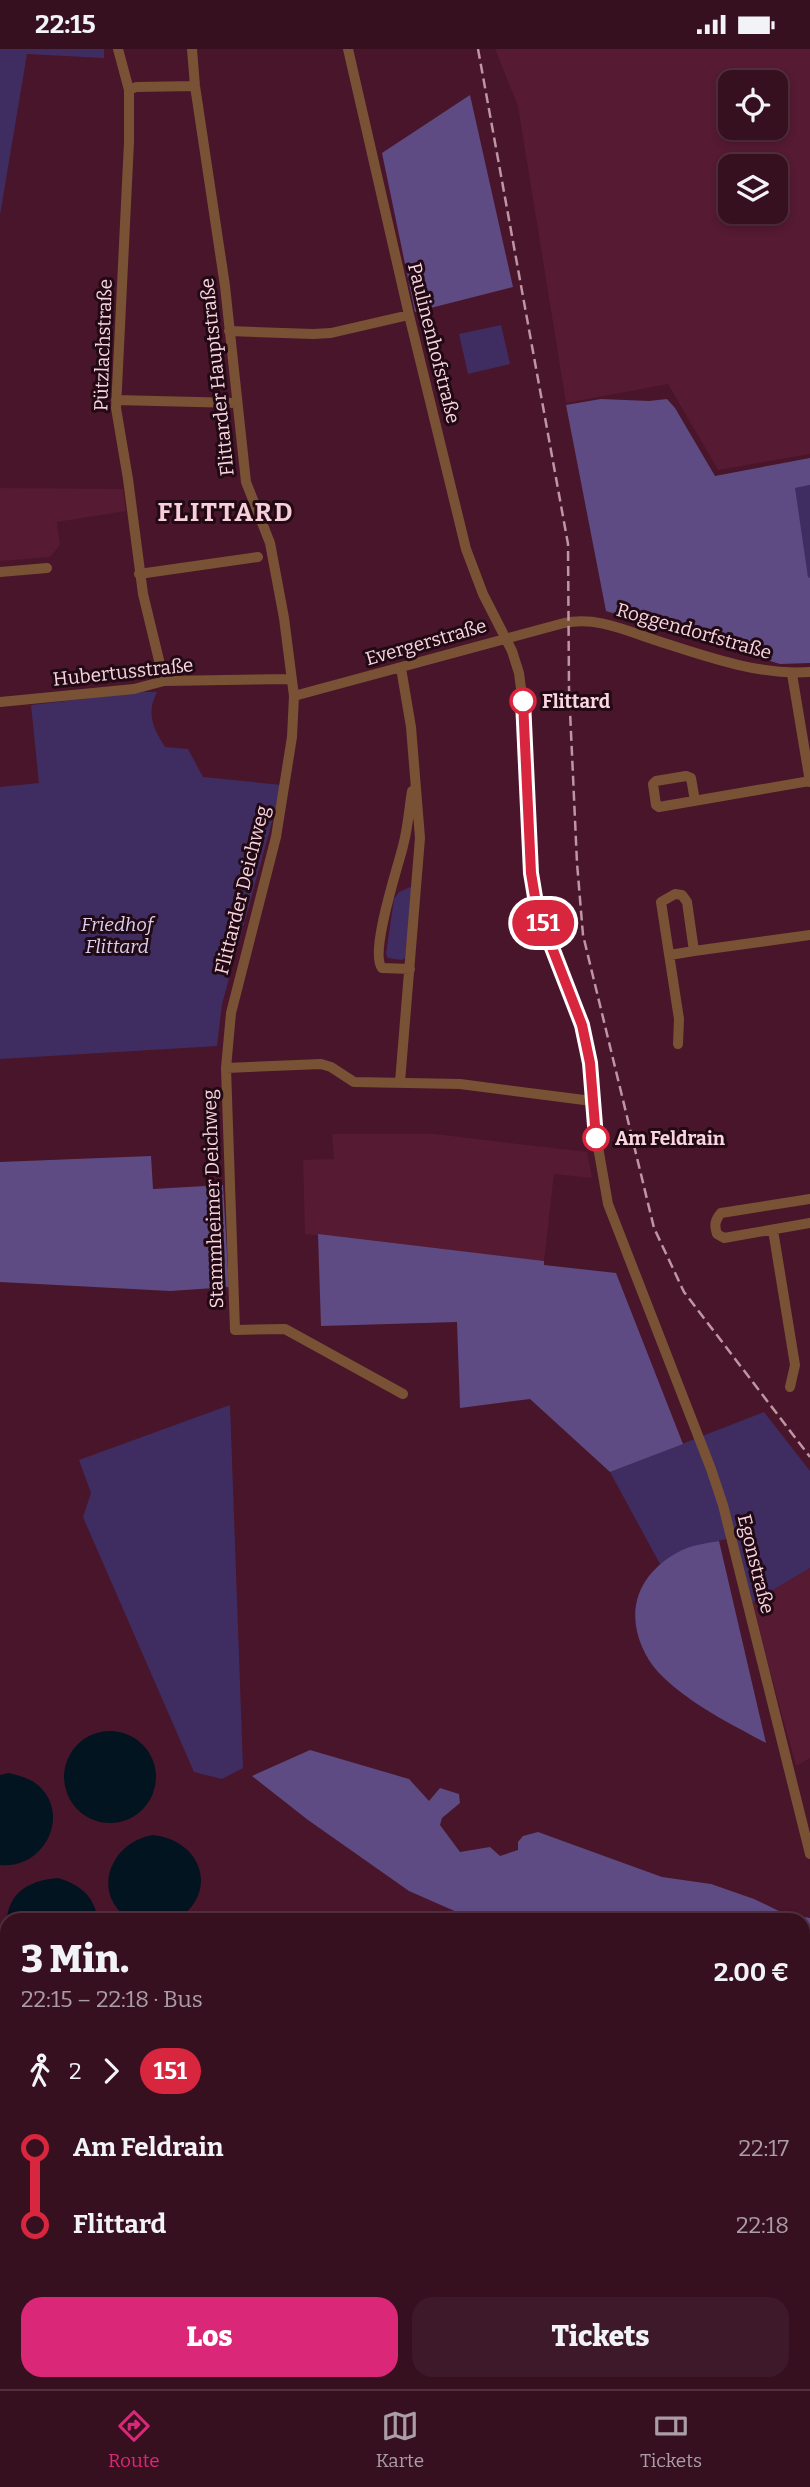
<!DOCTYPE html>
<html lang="de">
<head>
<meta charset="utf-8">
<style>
  :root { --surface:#371020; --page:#3e1929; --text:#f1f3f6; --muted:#aa9da5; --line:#51303e; --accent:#db2777 }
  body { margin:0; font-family:Bitter,serif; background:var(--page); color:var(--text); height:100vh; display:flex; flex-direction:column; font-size:26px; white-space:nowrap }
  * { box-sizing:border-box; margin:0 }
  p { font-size:23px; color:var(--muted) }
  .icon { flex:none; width:38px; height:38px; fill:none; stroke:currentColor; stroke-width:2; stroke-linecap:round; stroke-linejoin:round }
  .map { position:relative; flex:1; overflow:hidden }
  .drawer { position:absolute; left:0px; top:1864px; width:810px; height:478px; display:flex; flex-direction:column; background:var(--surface); border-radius:21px 21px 0 0; box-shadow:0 4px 10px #0003,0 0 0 2px var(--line) }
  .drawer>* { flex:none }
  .badge { padding:0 14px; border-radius:23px; font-size:24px; line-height:46px }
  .tools { position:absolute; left:718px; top:21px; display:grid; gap:14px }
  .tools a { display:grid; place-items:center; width:70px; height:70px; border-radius:14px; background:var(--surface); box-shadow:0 4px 10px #0003,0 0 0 2px var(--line); font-size:35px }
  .map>.badge { position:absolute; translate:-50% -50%; box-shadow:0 0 0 4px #fff }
  .legs { display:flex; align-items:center; gap:10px; height:77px; padding:0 21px; font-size:23px }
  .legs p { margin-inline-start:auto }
  .summary { display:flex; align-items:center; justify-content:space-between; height:119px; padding:0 21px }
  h1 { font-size:38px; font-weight:800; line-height:52px }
  .cta { display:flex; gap:14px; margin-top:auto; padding:14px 21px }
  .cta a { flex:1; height:80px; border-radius:21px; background:var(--accent); color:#fff; font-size:28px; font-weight:800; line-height:80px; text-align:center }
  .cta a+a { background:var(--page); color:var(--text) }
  ul { padding:0 21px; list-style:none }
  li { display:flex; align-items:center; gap:24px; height:77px; font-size:26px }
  li i { display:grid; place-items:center; width:10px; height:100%; margin:0 9px; background:currentColor }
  li i::after { content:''; width:18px; height:18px; margin:-9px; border:5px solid; border-radius:50%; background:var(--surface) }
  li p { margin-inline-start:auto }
  li:first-child i { background:linear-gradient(#0000 50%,currentColor 0) }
  li:last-child i { background:linear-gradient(currentColor 50%,#0000 0) }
  .status { display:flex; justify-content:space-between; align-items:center; height:49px; padding:0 35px; background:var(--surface); direction:ltr }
  .status svg { height:19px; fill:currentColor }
  .tab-bar { display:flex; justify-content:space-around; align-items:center; height:98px; border-top:2px solid var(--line); background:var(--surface); font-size:19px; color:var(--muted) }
  .tab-bar a { display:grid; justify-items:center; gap:4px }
  .tab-bar .selected { color:var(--accent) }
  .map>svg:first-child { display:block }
  .built { fill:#561a33; fill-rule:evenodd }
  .green { fill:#3f2d61 }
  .forest { fill:#5e4b83 }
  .water { fill:#021420 }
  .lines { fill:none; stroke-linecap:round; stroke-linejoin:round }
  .minor { stroke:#795235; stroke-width:10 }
  .rail { stroke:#be95a3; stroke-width:2.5; stroke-dasharray:10 5; stroke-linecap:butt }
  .line-1-casing { stroke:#fff; stroke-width:16 }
  .line-1 { stroke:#d7263d; stroke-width:10 }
  .stop-1-dot { fill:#fff; stroke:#d7263d; stroke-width:3.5 }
  .labels { text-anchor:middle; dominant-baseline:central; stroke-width:6; stroke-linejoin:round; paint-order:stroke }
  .street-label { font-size:19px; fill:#f9d5e0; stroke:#210a13 }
  .stop-label { font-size:19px; font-weight:bold; fill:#f9d5e0; stroke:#210a13; text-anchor:start }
  .park-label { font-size:19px; font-style:italic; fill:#d9d0f3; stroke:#210a13 }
  .district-label { font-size:26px; font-weight:bold; letter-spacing:2px; fill:#f7ceda; stroke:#210a13 }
</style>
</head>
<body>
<div class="status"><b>22:15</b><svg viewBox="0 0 49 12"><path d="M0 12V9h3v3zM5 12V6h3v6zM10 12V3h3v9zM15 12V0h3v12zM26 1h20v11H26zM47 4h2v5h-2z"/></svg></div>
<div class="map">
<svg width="810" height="2340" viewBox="0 0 810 2340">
  <rect width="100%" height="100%" fill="#49152a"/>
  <path class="built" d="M495,0H810V405L718,421L668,335L566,354L518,57ZM775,33V79H730V33ZM775,117V163H730V117Z
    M0,439L123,440L126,462L57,473L60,496L50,508L0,512Z
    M332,1085H435L587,1103L592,1129L554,1125L544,1212L305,1185L303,1111L334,1110Z
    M810,1519V1709L796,1717L751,1554Z"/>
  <path class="green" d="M0,0H104V9L27,5L0,166Z
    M501,276L510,315L468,325L459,285Z
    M810,436V529H808L794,439Z
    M144,643H157C146,664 153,679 165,698L188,700L203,728L282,736L222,955L217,997L0,1010V738L39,734L31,656Z
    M413,837L405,909L402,911L388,909L386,905L394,850L399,843Z
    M230,1356L243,1719L222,1730L194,1723L83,1468L91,1444L79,1411Z
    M764,1363L810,1422V1519L751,1554L735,1488L684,1500L660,1515L610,1423Z
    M0,1916L7,1933V2334H164L166,2340H0Z"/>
  <path class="forest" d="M470,46L513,238L415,263L382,104Z
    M601,350L649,352L667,350L675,359L715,427L810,409V436L795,439L808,528L810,529V614L780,615L606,562L566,356Z
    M151,1107L153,1140L223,1136L229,1238L170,1242L0,1233V1113Z
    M318,1185L544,1212V1216L616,1224L683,1395L610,1423L530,1350L460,1359L457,1273L321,1277Z
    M719,1492L766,1694C731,1675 692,1656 663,1628C649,1615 639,1596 636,1577C631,1542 652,1516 682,1501C693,1496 707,1494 719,1492Z
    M310,1701L409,1730L429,1752L440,1739L459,1745L460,1754L442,1769L440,1776L460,1803L490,1798L500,1807L518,1801V1793L523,1787L538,1783L662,1828L711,1835L754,1850L785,1865L810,1869V2078L803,2080V1871H475L409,1842L308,1771L252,1727Z"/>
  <path class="water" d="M64 1728a46 46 0 1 1 92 0a46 46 0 1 1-92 0Z
    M9,1724C20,1727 30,1729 39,1737C72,1768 42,1821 0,1816V1726Z
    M153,1786C201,1791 220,1842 177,1871H132C90,1849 108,1793 153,1786Z
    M58,1829C80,1836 94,1846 98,1871H7V1887C3,1849 22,1832 58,1829Z"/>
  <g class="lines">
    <path class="minor" d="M118,0L129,41V93L116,359L128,430L143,545L164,632
      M192,0L195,37L225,237L246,433L270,494L284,569L294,647L292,688L276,788L231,964L226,1019L235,1281L285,1280L403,1345
      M348,0L409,266L466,500L483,545L512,602L519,624L524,663L531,824L537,860L582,976L590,1014L597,1092L608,1155L711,1420L723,1456L810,1805
      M129,41L136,38L195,37
      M229,282L313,285L331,284L409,266
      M116,351L237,354
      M0,523L47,519
      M139,525L258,508
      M792,625L810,733
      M294,647L564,574C597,567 627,582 658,592C704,607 761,627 810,623
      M0,653L134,640L164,632L291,630
      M695,752L691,729L686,727L656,732L653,735L656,756L659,758L810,732
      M694,902L810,886
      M670,906L694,902L687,853L682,846L675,845L661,853L679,970L678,995
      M410,920L382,919C369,904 398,818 403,797C408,779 409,760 412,742
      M226,1019L321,1015L331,1018L354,1033L460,1035L592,1052
      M400,1033L420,789L411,678L401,619
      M810,1150L721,1164C715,1171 714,1176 717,1185L724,1189L810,1174
      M773,1181L795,1316L790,1338"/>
    <path class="rail" d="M478,0L568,495L569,640L577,814L583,886L654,1179L684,1243L810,1408"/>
  </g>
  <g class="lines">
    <g class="line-1-casing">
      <path id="line-1" d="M523,652L531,824L537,860L582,976L590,1014L596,1089"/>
    </g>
    <use href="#line-1" class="line-1"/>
  </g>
  <g class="stop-1-dot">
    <circle cx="523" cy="652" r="12"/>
    <circle cx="596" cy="1089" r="12"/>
  </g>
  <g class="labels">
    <g class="street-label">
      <text transform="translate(434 294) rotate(76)">Paulinenhofstraße</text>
      <text transform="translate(103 296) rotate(-88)">Pützlachstraße</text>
      <text transform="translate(217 328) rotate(-96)">Flittarder Hauptstraße</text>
      <text transform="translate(694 582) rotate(16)">Roggendorfstraße</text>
      <text transform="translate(426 593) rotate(-16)">Evergerstraße</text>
      <text transform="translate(123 623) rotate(-6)">Hubertusstraße</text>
      <text transform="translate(242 841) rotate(-76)">Flittarder Deichweg</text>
      <text transform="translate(213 1150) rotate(-92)">Stammheimer Deichweg</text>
      <text transform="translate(756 1515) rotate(76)">Egonstraße</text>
    </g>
    <g class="stop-label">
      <text x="542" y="652">Flittard</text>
      <text x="615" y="1089">Am Feldrain</text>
    </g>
    <g class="park-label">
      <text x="117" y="875">Friedhof<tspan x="117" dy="22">Flittard</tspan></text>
    </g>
    <g class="district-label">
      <text x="226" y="463">FLITTARD</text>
    </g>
  </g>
</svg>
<div class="tools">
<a><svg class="icon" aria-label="locate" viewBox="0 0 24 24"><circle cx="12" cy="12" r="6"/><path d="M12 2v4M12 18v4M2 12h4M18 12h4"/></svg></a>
<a><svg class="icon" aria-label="layers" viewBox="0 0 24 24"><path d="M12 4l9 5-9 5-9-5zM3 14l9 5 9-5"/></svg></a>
</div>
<b class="badge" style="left:543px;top:874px;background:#d7263d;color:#fff">151</b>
<section class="drawer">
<div class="summary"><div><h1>3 Min.</h1><p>22:15 – 22:18 · Bus</p></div><b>2.00 €</b></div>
<div class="legs"><svg class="icon" aria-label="walk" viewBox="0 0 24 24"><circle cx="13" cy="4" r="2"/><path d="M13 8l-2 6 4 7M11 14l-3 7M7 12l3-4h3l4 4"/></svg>2<svg class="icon" aria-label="forward" viewBox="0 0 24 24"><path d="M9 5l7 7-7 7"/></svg><b class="badge" style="background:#d7263d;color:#fff">151</b></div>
<ul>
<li><i style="color:#d7263d"></i><b>Am Feldrain</b><p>22:17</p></li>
<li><i style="color:#d7263d"></i><b>Flittard</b><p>22:18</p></li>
</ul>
<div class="cta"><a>Los</a><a>Tickets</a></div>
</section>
</div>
<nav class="tab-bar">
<a class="selected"><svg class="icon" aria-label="directions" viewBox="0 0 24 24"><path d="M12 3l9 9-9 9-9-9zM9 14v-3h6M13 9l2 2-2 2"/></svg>Route</a>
<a><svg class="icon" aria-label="map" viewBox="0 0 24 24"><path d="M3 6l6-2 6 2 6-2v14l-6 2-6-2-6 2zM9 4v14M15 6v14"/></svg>Karte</a>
<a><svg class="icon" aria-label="tickets" viewBox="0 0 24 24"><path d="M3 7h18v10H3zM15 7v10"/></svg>Tickets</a>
</nav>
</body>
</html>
